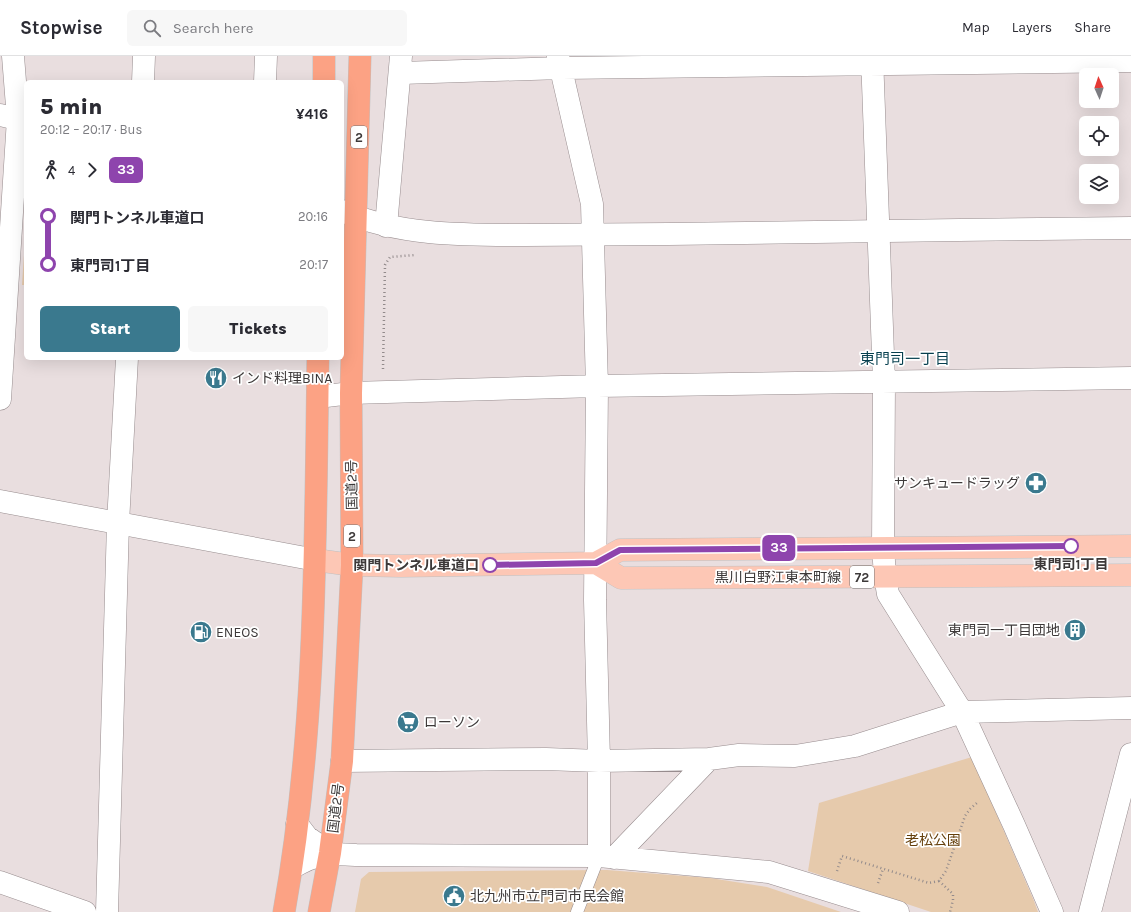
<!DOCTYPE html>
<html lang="en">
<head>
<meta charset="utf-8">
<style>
  :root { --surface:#fff; --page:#f7f7f7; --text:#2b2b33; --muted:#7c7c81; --line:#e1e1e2; --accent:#3a798e }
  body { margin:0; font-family:Karla,"Noto Sans JP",sans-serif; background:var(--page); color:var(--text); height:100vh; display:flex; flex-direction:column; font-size:15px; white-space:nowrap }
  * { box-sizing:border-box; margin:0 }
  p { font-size:13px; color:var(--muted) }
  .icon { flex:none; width:22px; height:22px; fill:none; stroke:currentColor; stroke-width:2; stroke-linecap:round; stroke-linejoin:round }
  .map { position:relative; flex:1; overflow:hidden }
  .panel { position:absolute; left:24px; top:24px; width:320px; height:280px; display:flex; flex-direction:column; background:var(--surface); border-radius:6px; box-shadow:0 4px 16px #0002 }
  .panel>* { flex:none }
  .badge { padding:0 8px; border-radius:6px; font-size:14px; line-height:26px }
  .needle { width:26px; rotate:357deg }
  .tools { position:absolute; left:1079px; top:12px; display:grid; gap:8px }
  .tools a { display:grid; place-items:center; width:40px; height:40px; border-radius:6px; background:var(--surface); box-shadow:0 4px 16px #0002; font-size:20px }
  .map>.badge { position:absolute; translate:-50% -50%; box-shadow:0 0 0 2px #fff }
  .legs { display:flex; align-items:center; gap:6px; height:44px; padding:0 16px; font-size:13px }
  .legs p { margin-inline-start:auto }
  .headline { display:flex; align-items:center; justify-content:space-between; height:68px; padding:0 16px }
  h1 { font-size:22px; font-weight:800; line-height:30px }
  .button { display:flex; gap:8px; margin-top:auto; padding:8px 16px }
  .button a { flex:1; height:46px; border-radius:6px; background:var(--accent); color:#fff; font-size:16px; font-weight:800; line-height:46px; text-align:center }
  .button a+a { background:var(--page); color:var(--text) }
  ul { padding:0 16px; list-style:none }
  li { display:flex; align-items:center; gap:14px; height:48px; font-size:15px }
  li i { display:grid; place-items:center; width:6px; height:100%; margin:0 5px; background:currentColor }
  li i::after { content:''; width:10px; height:10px; margin:-5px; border:3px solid; border-radius:50%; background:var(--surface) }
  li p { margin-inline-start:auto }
  li:first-child i { background:linear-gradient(#0000 50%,currentColor 0) }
  li:last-child i { background:linear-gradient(currentColor 50%,#0000 0) }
  header { display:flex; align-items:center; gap:24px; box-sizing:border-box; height:56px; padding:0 20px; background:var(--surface); border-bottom:1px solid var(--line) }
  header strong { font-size:19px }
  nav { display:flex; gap:22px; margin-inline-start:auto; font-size:14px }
  .search { width:280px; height:36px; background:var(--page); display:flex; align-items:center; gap:10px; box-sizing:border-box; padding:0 14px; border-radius:6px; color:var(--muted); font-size:15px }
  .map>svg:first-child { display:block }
  .green { fill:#e6caac }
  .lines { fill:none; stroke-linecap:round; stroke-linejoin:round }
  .lane-casing { stroke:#978c8e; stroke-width:13 }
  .street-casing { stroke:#978c8e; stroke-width:23 }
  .secondary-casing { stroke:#978c8e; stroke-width:23 }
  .primary-casing { stroke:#c1c0c0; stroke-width:23 }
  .highway-casing { stroke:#c1c0c0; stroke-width:23 }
  .path { stroke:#928a8b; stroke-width:2.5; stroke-dasharray:1 3; stroke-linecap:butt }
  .lane { stroke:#fff; stroke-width:12 }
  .street { stroke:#fff; stroke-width:22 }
  .secondary { stroke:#fff; stroke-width:22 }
  .primary { stroke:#fdc7b5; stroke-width:22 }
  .highway { stroke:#fca284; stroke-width:22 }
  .line-1-casing { stroke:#fff; stroke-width:9 }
  .line-1 { stroke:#8e44ad; stroke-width:6 }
  .stop-1-dot { fill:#fff; stroke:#8e44ad; stroke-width:2 }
  .labels { text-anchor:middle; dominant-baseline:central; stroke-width:3.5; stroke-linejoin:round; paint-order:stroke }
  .shield { fill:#fff; stroke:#777474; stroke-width:1 }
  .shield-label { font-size:13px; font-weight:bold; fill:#3d3939 }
  .poi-label { font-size:14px; fill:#3d3939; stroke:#fff; text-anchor:start }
  .street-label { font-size:14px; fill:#3d3939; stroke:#fff }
  .stop-label { font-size:14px; font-weight:bold; fill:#3d3939; stroke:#fff }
  .park-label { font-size:14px; fill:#653f0b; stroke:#fff }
  .neighbourhood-label { font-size:15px; fill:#063f4e; stroke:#fff }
</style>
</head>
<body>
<header>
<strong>Stopwise</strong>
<div class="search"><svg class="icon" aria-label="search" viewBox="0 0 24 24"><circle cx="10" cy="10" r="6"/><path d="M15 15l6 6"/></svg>Search here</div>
<nav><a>Map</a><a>Layers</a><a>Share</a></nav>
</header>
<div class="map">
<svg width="1131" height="856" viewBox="0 0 1131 856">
  <rect width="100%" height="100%" fill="#e9dedf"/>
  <path class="green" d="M26,169V229H22Z
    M972,701L1034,845L1038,856H931L808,815L819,747Z
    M607,814L710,822L767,831L841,856H355L361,823L369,816Z"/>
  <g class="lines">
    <g class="lane-casing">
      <path id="lane" d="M577,856L599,800"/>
    </g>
    <g class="street-casing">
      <path id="street" d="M558,0L592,148L597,330L595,544L599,705V800
        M872,0L884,326L883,491L885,520L888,538L962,656L1014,769L1052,856
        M401,17L562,12L1131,5
        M143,26L144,0
        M386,170L401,0
        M318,341L351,337L597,330L1131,322
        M0,343L18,63L13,0
        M342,705L546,703L599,705L709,703L739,699L795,700L855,690L962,656L1131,652
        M297,768L307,781L330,797
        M614,802L709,703
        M292,812C316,797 328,797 356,799L599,800L769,816L898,856
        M0,826L85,856
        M107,856L118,467L127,302
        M1090,856L1131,698"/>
    </g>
    <g class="secondary-casing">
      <path id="secondary" d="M265,26L266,0
        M0,59L26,65
        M342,155C400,180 464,179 526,179C574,179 622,178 669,178C823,175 977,174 1131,172
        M0,445L316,504"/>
    </g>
    <g class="primary-casing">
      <path id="primary" d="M316,504L352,509L401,510L596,507L620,494L1131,490
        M596,507L621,522L1131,519"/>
    </g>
    <g class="highway-casing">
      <path id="highway" d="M324,26V0
        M284,856C317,673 315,487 318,302
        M319,856L330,797L342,705L352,509L351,337L360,0"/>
    </g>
    <path class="path" d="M383,313L385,209L390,201L415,199
      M837,815L842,800L929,827L939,825L946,815L965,760L970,753L978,746
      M939,825L953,838V844L950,856
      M878,827L883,813"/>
    <use href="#lane" class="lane"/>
    <use href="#street" class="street"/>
    <use href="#secondary" class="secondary"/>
    <use href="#primary" class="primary"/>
    <use href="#highway" class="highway"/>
  </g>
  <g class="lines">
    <g class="line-1-casing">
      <path id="line-1" d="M490,509L596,507L620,494L1071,490"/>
    </g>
    <use href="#line-1" class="line-1"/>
  </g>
  <defs>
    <g id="restaurant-disc" transform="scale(1.15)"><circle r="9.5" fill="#3a798e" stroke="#fff"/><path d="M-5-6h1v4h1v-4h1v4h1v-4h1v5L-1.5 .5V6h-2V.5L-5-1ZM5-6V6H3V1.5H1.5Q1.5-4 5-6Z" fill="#fff"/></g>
    <g id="pharmacy-disc" transform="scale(1.15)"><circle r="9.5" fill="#3a798e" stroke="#fff"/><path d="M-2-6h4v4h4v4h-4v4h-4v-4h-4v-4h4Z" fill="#fff"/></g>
    <g id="building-disc" transform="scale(1.15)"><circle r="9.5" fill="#3a798e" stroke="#fff"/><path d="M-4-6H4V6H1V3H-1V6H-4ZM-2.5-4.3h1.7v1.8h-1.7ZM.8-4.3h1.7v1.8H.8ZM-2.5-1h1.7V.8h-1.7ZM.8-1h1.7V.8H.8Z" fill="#fff"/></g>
    <g id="fuel-disc" transform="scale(1.15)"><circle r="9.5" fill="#3a798e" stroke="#fff"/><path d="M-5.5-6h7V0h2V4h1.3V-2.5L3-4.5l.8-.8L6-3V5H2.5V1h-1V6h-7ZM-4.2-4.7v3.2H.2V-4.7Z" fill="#fff"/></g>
    <g id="supermarket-disc" transform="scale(1.15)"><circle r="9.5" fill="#3a798e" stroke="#fff"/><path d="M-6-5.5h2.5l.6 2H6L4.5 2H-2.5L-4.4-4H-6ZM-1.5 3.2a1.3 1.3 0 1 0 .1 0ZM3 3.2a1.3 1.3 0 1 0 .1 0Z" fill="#fff"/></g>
    <g id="civic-disc" transform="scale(1.15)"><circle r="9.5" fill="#3a798e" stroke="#fff"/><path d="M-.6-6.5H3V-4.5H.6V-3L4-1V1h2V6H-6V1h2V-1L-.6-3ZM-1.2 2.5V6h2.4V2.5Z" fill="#fff"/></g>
  </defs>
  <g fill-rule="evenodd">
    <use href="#restaurant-disc" x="216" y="322"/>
    <use href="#pharmacy-disc" x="1036" y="427"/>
    <use href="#building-disc" x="1075" y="574"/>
    <use href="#fuel-disc" x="201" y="576"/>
    <use href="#supermarket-disc" x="408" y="666"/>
    <use href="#civic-disc" x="454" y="840"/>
  </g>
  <g class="stop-1-dot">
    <circle cx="1071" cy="490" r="7"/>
    <circle cx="490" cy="509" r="7"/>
  </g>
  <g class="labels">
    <g class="shield">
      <rect x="351" y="70" width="16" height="22" rx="3"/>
      <rect x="344" y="469" width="16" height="22" rx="3"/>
      <rect x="850" y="510" width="24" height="22" rx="3"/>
    </g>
    <g class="shield-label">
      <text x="359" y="81">2</text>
      <text x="352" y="480">2</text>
      <text x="862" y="521">72</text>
    </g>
    <g class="poi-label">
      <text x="232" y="322">インド料理BINA</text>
      <text x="1020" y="427" text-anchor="end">サンキュードラッグ</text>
      <text x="1060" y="574" text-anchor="end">東門司一丁目団地</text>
      <text x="216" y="576">ENEOS</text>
      <text x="424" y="666">ローソン</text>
      <text x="470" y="840">北九州市立門司市民会館</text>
    </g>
    <g class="street-label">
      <text transform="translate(352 429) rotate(-91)">国道2号</text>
      <text x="778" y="521">黒川白野江東本町線</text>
      <text transform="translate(336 752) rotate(-83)">国道2号</text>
    </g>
    <g class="stop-label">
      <text x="1071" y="508">東門司1丁目</text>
      <text x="479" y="509" text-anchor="end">関門トンネル車道口</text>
    </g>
    <g class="park-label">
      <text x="933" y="784">老松公園</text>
    </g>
    <g class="neighbourhood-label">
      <text x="905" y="303">東門司一丁目</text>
    </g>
  </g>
</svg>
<div class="tools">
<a><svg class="needle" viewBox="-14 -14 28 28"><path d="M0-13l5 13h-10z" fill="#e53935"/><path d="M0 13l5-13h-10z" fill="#7c7c81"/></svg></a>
<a><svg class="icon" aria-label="locate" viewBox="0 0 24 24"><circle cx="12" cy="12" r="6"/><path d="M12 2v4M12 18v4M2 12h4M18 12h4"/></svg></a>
<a><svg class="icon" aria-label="layers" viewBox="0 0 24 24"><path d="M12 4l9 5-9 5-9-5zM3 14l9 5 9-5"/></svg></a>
</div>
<b class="badge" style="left:779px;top:492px;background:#8e44ad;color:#fff">33</b>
<section class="panel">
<div class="headline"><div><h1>5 min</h1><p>20:12 – 20:17 · Bus</p></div><b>¥416</b></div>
<div class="legs"><svg class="icon" aria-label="walk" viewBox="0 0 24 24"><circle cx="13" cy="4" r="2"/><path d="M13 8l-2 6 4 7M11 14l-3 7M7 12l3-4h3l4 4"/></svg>4<svg class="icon" aria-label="forward" viewBox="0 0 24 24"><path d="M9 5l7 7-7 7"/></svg><b class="badge" style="background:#8e44ad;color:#fff">33</b></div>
<ul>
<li><i style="color:#8e44ad"></i><b>関門トンネル車道口</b><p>20:16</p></li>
<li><i style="color:#8e44ad"></i><b>東門司1丁目</b><p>20:17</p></li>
</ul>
<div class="button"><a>Start</a><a>Tickets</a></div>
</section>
</div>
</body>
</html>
